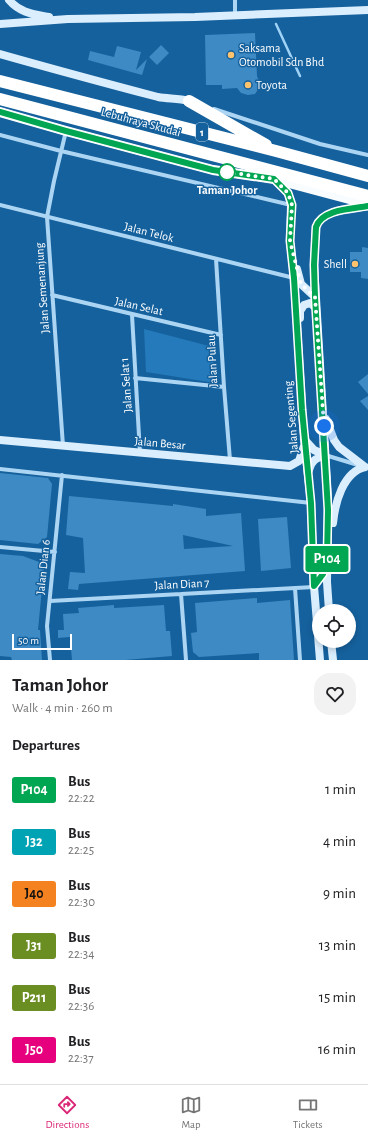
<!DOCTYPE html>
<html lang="en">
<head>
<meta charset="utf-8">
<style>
  :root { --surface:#fff; --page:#f2f2f2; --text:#202124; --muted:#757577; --line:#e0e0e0; --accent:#db2777 }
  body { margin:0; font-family:"Alegreya Sans",sans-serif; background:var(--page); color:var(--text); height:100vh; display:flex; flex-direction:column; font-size:15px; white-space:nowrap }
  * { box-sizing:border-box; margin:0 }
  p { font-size:13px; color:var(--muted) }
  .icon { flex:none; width:22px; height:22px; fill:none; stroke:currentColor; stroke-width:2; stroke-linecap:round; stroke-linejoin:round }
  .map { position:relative; height:660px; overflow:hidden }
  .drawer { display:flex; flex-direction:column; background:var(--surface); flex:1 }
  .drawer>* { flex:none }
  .badge { padding:0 8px; border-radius:3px; font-size:14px; line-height:26px }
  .controls { position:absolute; left:312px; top:604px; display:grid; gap:8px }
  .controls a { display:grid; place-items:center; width:44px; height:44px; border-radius:50%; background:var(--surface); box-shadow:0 2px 6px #0003; font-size:20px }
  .scale { position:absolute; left:12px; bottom:10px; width:60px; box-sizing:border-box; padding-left:4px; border:2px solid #fff; border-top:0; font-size:11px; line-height:14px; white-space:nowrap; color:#fff; -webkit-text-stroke:3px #15619d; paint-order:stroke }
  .you { position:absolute; width:20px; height:20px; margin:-10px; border:3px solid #fff; border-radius:50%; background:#1a73e8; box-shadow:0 0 0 6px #1a73e833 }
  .map>.badge { position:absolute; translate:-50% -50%; box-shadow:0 0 0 2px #fff }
  h2 { padding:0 12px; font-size:15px; line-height:36px }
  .round { display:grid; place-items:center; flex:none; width:42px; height:42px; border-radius:16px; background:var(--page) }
  .headline { display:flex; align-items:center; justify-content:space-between; height:68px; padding:0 12px }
  h1 { font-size:19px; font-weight:700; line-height:30px }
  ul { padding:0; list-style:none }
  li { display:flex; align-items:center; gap:12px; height:52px; padding:0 12px }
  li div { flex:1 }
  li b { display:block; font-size:15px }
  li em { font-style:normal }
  li .badge { min-width:44px; font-weight:700; text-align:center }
  .tabs { display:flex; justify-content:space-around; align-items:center; height:56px; border-top:1px solid var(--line); background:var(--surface); font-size:11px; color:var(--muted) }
  .tabs a { display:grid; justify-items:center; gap:2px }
  .tabs .current { color:var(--accent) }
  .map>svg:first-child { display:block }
  .green { fill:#247aba }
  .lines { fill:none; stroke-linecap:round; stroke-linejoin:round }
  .stream { stroke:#9ed2f6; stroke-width:2.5 }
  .building { fill:#3d8ac4; fill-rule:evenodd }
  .street { stroke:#acd5f3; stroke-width:4 }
  .secondary { stroke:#dbeefd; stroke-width:8 }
  .primary { stroke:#f8fcff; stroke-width:10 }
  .highway { stroke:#fff; stroke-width:12 }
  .line-casing { stroke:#fff; stroke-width:9 }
  .line { stroke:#00a651; stroke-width:6 }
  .walk { stroke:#fff; stroke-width:4; stroke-dasharray:0 7.2 }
  .poi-dot { fill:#ffc36e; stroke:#15619d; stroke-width:1.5 }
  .stop-dot { fill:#fff; stroke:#00a651; stroke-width:2 }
  .labels { text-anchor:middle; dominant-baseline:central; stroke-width:3; stroke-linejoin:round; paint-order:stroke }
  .shield { fill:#15619d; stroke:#b9d0e2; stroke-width:1 }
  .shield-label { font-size:11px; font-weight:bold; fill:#fff }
  .poi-label { font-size:12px; fill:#fff; stroke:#15619d; text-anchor:start }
  .street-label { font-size:12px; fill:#fff; stroke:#15619d }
  .stop-label { font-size:12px; font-weight:bold; fill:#fff; stroke:#15619d }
</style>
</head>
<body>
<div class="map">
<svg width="368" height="660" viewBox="0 0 368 660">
  <rect width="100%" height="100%" fill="#15619d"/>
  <path class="green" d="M144,329L213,347L215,383L146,372Z"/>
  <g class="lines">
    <path class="stream" d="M276,24L300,76"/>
  </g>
  <path class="building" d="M255,33L257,76L260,84L257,91L255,94L248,95L241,93L237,88L222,89V85H206L205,35Z
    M161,45L169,53L157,65L149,57Z
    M117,46L141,52L136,70L147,59L142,75L88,60L90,51L114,57Z
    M362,247L368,248V279L361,278V272H350V252H362Z
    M368,374V394L358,382Z
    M368,396V410L360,401Z
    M0,473L48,478L52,484L47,537L38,544L0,540Z
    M69,496L173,506V504L206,509V516L241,513L245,571L79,584L78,590L68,589L70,572L85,573L83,538L66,535ZM183,535L233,546L184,549Z
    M287,517L291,568L261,571L258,519Z
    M0,554L23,556L39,562L44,567L38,630H40L42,660H12L11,657L0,656Z
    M257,598V603L290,600L294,660H259V653L199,657L193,652L191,633L197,632L195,603Z
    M114,605V608L164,605L166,631H170L172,656L125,660H72L70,637L58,638V630H64L63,614L79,613L78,608Z"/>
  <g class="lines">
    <path class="street" d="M235,0V15
      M214,109L320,144L368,155
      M0,135L61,151L291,205
      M0,205L294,278
      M216,259L224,387L230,460
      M52,295L221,335
      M132,315L140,453
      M135,378L224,387
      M63,446L47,217L54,181L66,131
      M325,455L358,465
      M0,469L311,503
      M0,547L55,552
      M295,588L300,660
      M181,594L186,660
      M50,601L314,587
      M50,660L47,626L62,475"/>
    <path class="secondary" d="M9,0C20,13 33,14 49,17
      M0,24L68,19L195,17L368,10
      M0,54C53,69 105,83 158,97C168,99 178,98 189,101
      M274,179L288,193L291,205L290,241L294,278L304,439L311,503L314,586L320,660
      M297,269L301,284L315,297
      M300,318V311L304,305L310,303L316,308
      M326,419L334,440L339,447L365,467
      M304,439L314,450L325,455
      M0,440L290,466L299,461L304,446
      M309,470C311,460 317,458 325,455
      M333,523C335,503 343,472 365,467
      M329,611L327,582L328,498L314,265L316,227C322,209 352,209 368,206
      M331,641L333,660"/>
    <path class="primary" d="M0,112L66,131L213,170L274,179L368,204"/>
    <path class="highway" d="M0,81L276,151L368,176
      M0,99L368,196
      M189,101L266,145"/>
  </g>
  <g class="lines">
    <g class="line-casing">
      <path id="line" d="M0,112L66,131L213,170L274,179L288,193L292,205L290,241L294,278L302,410L311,503L314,586L323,574L327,557L328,510L315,297L314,265L316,227C322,209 352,209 368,206"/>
    </g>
    <use href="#line" class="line"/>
    <path class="walk" d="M227,172L274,179L288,193L292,205L290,241L301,284L315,297L324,426"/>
  </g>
  <g class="poi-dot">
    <circle cx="231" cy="55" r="4"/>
    <circle cx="248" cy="85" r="4"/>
    <circle cx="355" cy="264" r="4"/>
  </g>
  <circle class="stop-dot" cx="227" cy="172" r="8"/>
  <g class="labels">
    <rect class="shield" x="196" y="123" width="12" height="18" rx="3"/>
    <g class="shield-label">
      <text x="202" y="132">1</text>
    </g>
    <g class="poi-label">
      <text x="239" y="48">Saksama<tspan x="239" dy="14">Otomobil Sdn Bhd</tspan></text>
      <text x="256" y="85">Toyota</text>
      <text x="347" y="264" text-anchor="end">Shell</text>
    </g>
    <g class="street-label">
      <text transform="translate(141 122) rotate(15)">Lebuhraya Skudai</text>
      <text transform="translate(149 232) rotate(14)">Jalan Telok</text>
      <text transform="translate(42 288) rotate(-94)">Jalan Semenanjung</text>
      <text transform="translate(139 306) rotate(13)">Jalan Selat</text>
      <text transform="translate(212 361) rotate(-93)">Jalan Pulau</text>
      <text transform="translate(126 385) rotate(-94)">Jalan Selat 1</text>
      <text transform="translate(291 417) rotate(-95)">Jalan Segenting</text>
      <text transform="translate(160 443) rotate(5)">Jalan Besar</text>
      <text transform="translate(43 567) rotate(-84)">Jalan Dian 6</text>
      <text transform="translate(182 584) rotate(-3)">Jalan Dian 7</text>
    </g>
    <g class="stop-label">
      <text x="227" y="190">Taman Johor</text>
    </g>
  </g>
</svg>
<div class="controls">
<a><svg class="icon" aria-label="locate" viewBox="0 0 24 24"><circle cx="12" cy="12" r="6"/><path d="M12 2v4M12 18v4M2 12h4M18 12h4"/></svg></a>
</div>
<div class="scale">50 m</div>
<div class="you" style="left:324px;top:426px"></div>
<b class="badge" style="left:327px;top:559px;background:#00a651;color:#fff">P104</b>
</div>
<section class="drawer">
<div class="headline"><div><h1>Taman Johor</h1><p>Walk · 4 min · 260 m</p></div><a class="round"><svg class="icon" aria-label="heart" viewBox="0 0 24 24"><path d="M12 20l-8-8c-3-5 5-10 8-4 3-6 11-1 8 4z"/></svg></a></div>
<h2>Departures</h2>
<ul>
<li><span class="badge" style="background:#00a651;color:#fff">P104</span><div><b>Bus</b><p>22:22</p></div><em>1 min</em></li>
<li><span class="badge" style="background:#00a3b4;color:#fff">J32</span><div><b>Bus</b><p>22:25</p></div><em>4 min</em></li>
<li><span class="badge" style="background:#f58220;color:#111">J40</span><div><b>Bus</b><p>22:30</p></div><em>9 min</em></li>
<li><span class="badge" style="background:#6b8e23;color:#fff">J31</span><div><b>Bus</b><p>22:34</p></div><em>13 min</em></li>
<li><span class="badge" style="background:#6b8e23;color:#fff">P211</span><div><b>Bus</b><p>22:36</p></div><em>15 min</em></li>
<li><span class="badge" style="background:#e6007e;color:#fff">J50</span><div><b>Bus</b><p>22:37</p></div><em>16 min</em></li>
</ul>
</section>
<nav class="tabs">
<a class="current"><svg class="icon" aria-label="directions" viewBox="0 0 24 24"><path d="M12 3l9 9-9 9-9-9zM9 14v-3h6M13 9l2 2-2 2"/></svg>Directions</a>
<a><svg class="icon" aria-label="map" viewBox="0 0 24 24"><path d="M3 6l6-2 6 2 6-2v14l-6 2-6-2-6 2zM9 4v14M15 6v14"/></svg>Map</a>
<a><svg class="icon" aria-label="tickets" viewBox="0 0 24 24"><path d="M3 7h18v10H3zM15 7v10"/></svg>Tickets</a>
</nav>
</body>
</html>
